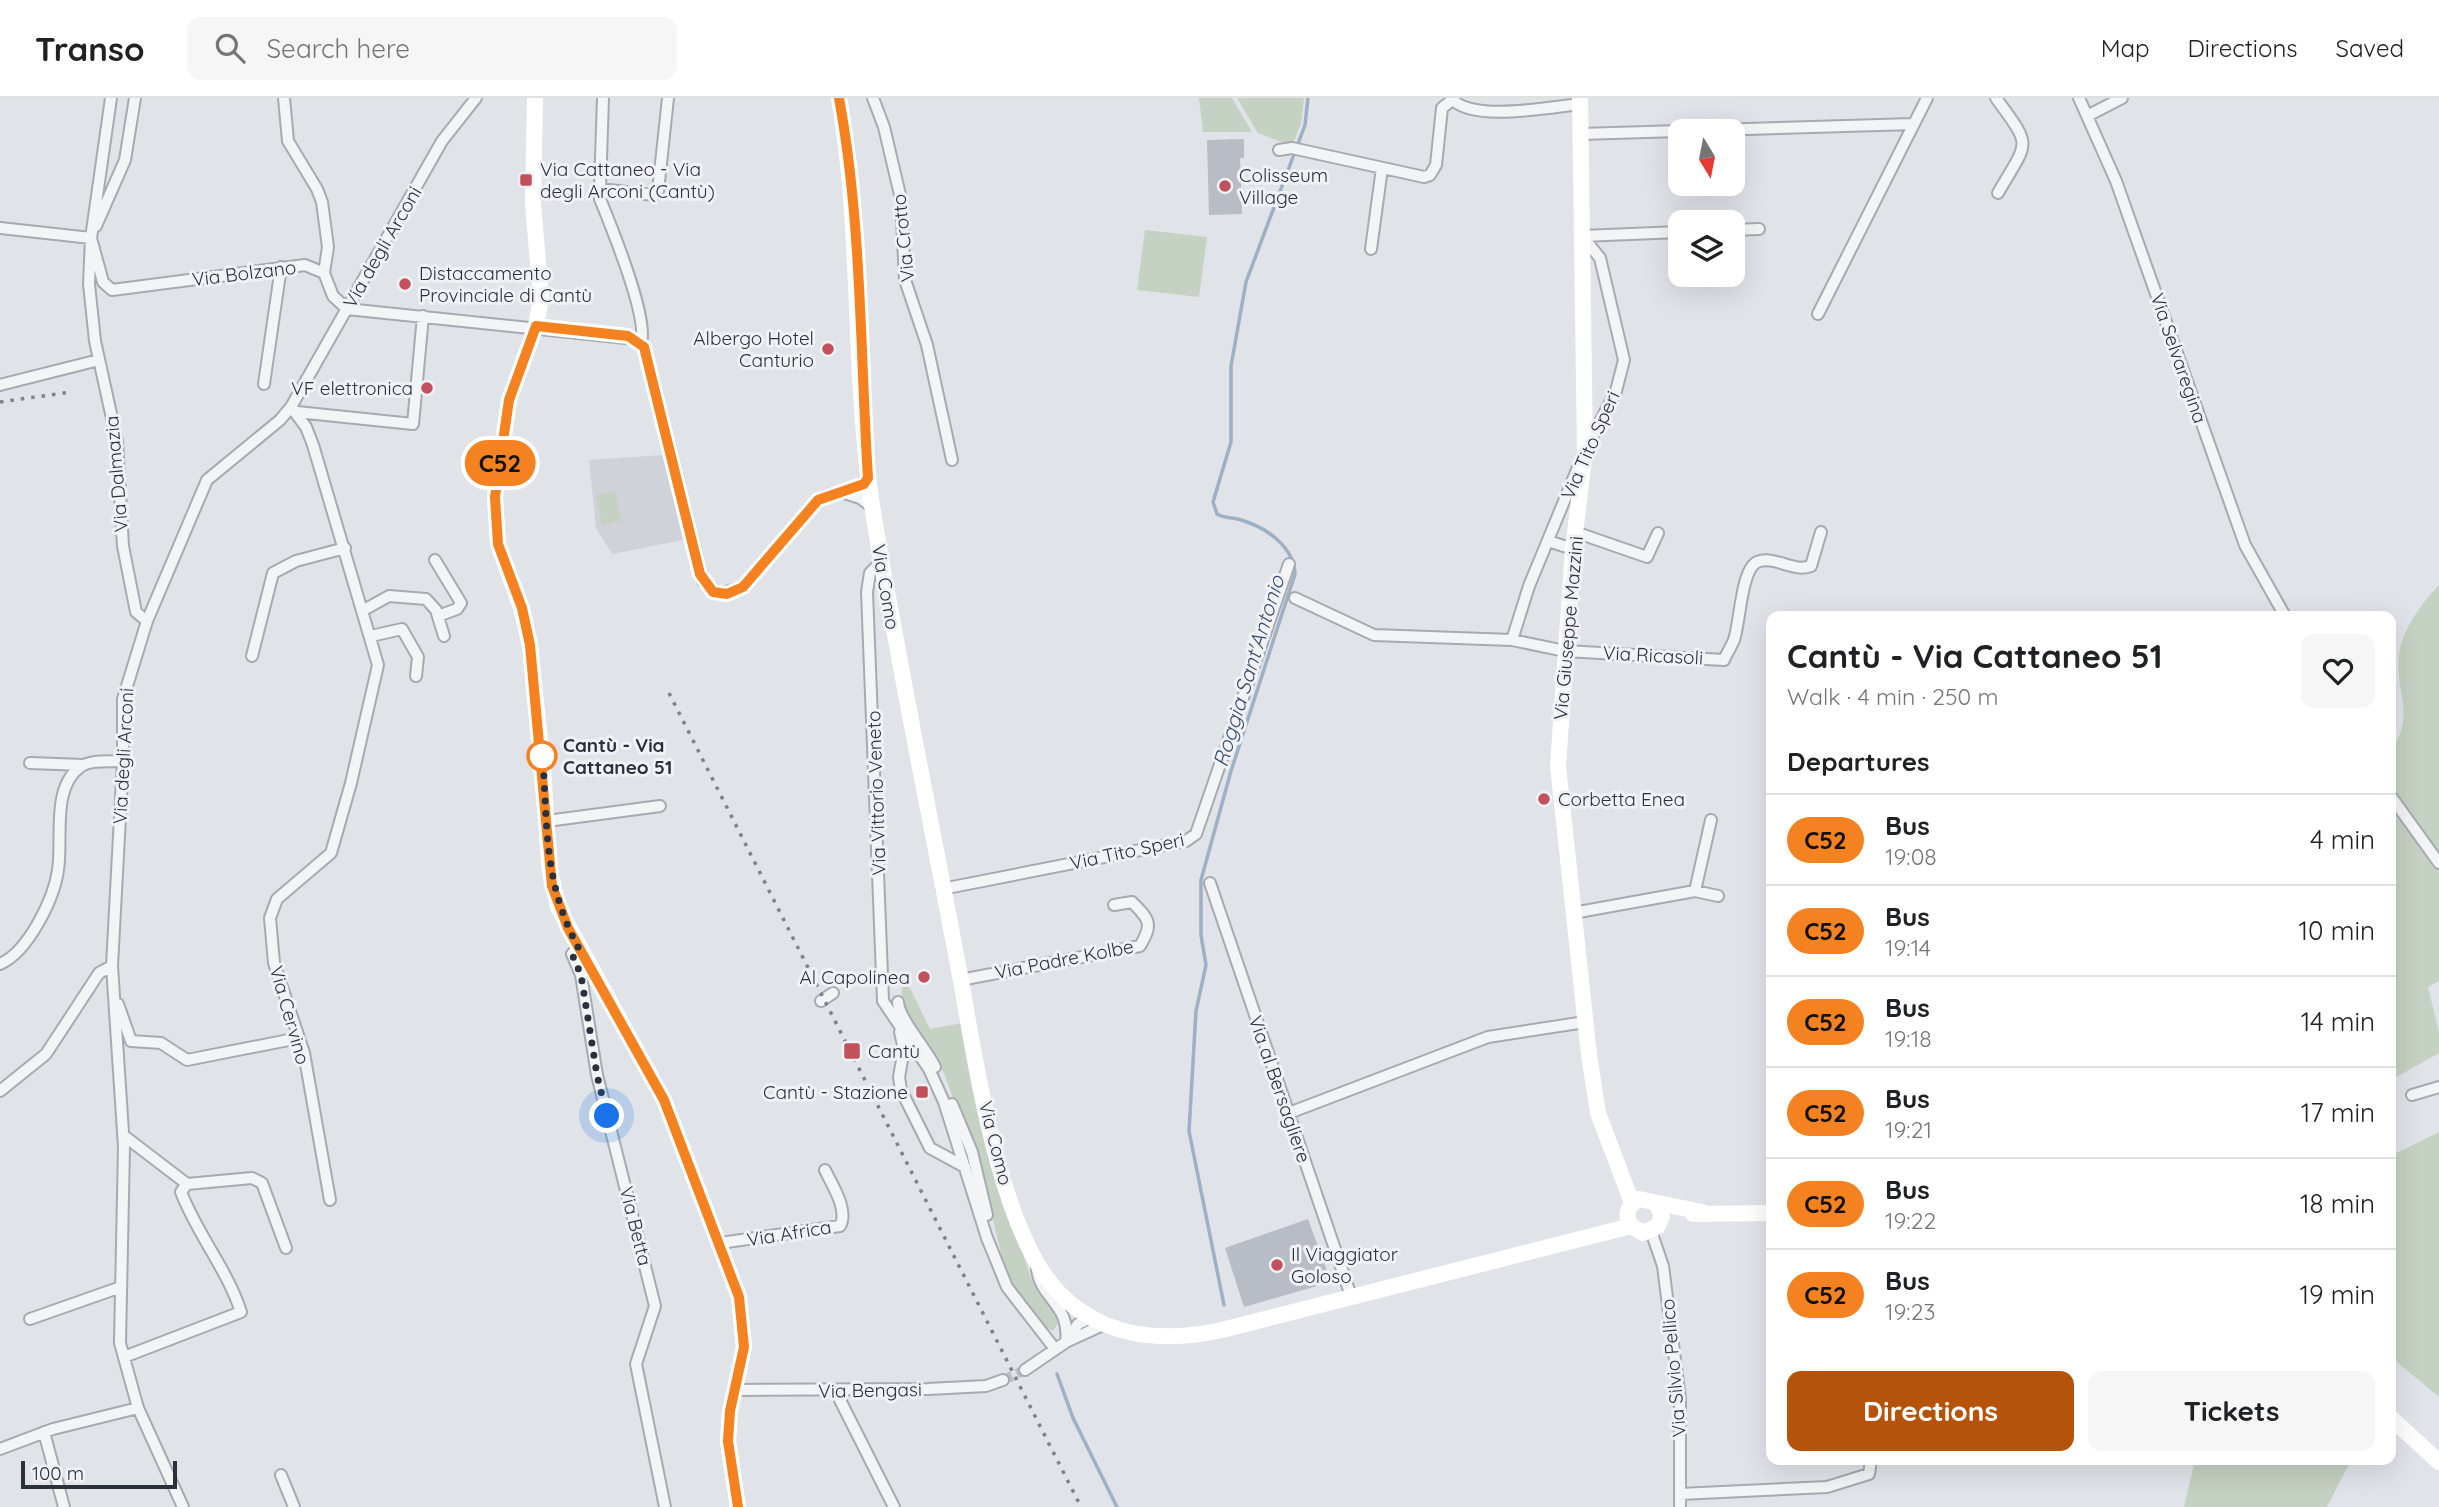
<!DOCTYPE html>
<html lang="en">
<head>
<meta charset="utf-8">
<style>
  :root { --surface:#fff; --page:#f6f6f6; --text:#202124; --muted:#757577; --line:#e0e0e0; --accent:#b45309 }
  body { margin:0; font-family:Quicksand,sans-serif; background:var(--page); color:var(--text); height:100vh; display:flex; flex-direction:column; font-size:26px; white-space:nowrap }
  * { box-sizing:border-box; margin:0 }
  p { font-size:23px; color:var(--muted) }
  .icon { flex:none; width:38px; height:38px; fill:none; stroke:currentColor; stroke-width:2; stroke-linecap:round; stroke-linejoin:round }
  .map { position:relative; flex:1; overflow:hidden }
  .side { position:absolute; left:1766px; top:513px; width:630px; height:854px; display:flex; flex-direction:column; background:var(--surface); border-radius:14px; box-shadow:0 7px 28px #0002 }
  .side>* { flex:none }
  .badge { padding:0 14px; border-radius:23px; font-size:24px; line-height:46px }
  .needle { width:46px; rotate:170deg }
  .controls { position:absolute; left:1668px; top:21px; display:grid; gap:14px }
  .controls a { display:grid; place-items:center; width:77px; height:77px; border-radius:14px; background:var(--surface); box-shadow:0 7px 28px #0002; font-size:35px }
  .scale { position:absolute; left:21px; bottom:18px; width:156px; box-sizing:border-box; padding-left:7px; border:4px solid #2b303d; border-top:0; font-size:19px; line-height:24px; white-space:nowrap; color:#2b303d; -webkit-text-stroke:5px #f0f2f5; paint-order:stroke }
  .you { position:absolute; width:35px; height:35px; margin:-18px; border:5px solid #fff; border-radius:50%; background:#1a73e8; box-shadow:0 0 0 10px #1a73e833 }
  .map>.badge { position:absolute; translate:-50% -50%; box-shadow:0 0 0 4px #fff }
  h2 { padding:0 21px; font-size:26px; line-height:63px }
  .round { display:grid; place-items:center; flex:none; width:74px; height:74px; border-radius:14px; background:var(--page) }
  .overview { display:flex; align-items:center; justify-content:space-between; height:119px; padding:0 21px }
  h1 { font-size:33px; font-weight:700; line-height:52px }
  .primary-button { display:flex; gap:14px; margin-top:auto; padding:14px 21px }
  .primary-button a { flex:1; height:80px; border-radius:14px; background:var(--accent); color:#fff; font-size:28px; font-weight:700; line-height:80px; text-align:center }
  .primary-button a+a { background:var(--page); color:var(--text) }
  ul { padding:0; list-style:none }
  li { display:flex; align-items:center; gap:21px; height:91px; padding:0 21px; border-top:2px solid var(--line) }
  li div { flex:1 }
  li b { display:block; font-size:26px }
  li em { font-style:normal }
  li .badge { min-width:77px; font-weight:700; text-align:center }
  header { display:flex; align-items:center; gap:42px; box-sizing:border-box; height:98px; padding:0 35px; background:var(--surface); border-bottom:2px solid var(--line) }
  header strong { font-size:33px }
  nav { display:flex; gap:38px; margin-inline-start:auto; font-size:24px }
  .search { width:490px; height:63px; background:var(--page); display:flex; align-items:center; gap:18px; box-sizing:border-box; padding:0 24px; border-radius:14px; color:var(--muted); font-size:26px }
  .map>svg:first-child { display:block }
  .built { fill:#cfd2d9 }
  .green { fill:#c5d1c2 }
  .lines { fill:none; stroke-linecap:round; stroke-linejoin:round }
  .stream { stroke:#9fafc4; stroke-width:3.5 }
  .building { fill:#b8bcc4 }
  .street-tunnel { stroke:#bcbfc6; stroke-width:10; stroke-dasharray:10 5; stroke-linecap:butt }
  .street-casing { stroke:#a6aab1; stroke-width:14 }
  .street { stroke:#f3f4f6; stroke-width:10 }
  .secondary { stroke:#fff; stroke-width:16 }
  .rail { stroke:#7b8290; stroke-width:3.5; stroke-dasharray:3.5 7; stroke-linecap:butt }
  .line-casing { stroke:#fff; stroke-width:16 }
  .line { stroke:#f58220; stroke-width:10 }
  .walk { stroke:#2b303d; stroke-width:7; stroke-dasharray:0 12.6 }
  .poi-dot { fill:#c0525d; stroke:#f0f2f5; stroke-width:2.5 }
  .stop-dot { fill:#fff; stroke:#f58220; stroke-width:3.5 }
  .labels { text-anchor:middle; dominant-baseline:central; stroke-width:6; stroke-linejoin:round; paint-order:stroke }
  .poi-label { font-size:19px; fill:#2b303d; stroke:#f0f2f5; text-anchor:start }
  .street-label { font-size:19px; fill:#2b303d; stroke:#f0f2f5 }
  .stop-label { font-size:19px; font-weight:bold; fill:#2b303d; stroke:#f0f2f5; text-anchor:start }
  .water-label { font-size:21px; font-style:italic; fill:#394d6d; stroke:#f0f2f5 }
</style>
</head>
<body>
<header>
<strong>Transo</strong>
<div class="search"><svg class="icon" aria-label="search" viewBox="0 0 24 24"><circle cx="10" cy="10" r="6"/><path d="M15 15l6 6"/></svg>Search here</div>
<nav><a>Map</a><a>Directions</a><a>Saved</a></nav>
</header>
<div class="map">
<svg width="2439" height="1409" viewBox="0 0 2439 1409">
  <rect width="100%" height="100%" fill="#e0e3e8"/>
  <path class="built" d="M663,357L683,442L612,456L596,430L589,362Z"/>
  <path class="green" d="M1199,0H1232L1252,34H1203Z
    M1237,0H1304L1301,26L1292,48L1258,35Z
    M1145,132L1207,139L1199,199L1137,192Z
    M615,393L621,423L602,427L596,397Z
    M2439,487V883L2428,889L2439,935V955L2391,982L2390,653C2417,619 2395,595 2399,558C2402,532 2421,506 2439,487Z
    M903,876L930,931L963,925L1021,1149L1031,1181L1055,1210L1060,1222L1053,1233L1043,1228L1022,1203L1004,1168L986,1092L944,975L901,908Z
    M2439,1034V1299L2391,1259L2390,1058Z
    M2195,1362H2351L2327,1409H2184Z"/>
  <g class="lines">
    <path class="stream" d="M1224,1207L1189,1033L1196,913L1206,867L1201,837V782L1231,673L1295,476C1294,450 1269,431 1244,423C1235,419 1225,421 1217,416L1213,404L1231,344V268L1246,184L1305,27L1308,0
      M1057,1276L1073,1320L1117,1409"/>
  </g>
  <path class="building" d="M1244,41V60H1240L1242,116L1209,117L1207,42Z
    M1308,1121L1331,1184L1244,1209L1225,1150Z"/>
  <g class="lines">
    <path class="street-tunnel" d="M1003,1282L1025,1272"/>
    <g class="street-casing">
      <path id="street" d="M111,0L91,140L89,186L95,243L117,343L123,448L136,514L147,523
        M284,0L288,43L317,91L322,104L328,149L324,175
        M603,0L600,91L654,97L658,93L668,0
        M873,0L884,29L901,101L905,182L927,247L952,362
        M1451,0C1471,25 1550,9 1580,6
        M1996,0C2033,51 2029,41 1998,95
        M2079,0L2116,83L2245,447L2285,518
        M2089,17L2122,0
        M1580,36L1913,26
        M1279,52L1292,50L1424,79L1430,77L1436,67L1442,10L1452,2
        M600,91V101C611,128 649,220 641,245
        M96,128L125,62L135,0
        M0,130L91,140
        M1732,132L1759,131
        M1582,138L1600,160L1624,262L1616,293L1587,349
        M1582,138L1680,134
        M91,140L103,184L112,192L305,167L324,175L333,198L347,211L635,241L646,254L703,483L719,496L743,489L818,402C834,391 855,396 868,380
        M1371,151L1382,70
        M1818,216L1927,0
        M264,286L281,169
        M0,287L99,262
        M291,309L306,329L313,347L378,567L351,685L331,755L277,801L270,820L274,865L304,955L330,1102
        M297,314L413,326L423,218
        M841,394L860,400L872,409
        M1575,434L1647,459L1658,435
        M1548,443L1573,451
        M435,462L461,505L457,511L438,518
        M882,463L870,475L867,494L883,903L929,971L944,1004L987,1140L1007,1189L1055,1251
        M1295,500L1374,537L1512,542L1529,488L1579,367
        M362,513L389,498L426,501L436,512L444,538
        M371,538L402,531L418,559L416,578
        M1512,542L1565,553L1724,562C1727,555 1731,549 1734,542C1740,525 1741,472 1757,464C1775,457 1793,475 1811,468L1821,434
        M252,558L273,475L296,463L345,450
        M30,665L83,667
        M2390,697L2439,765
        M547,723L660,708
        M1210,785L1351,1198
        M942,791L1186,743L1196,736L1289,466
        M1695,793L1711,722
        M1573,815L1695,793L1718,798
        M578,849L572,856L581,877L597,977L655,1208L636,1266L665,1409
        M0,866C28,854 54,801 58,772C63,742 51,690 80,669C92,661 109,664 123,663
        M960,882L1140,848C1153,826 1150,822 1132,804L1114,807
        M821,903L833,895
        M898,904C899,921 926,950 935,969
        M118,906L131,943L161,945L187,962L299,940
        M900,934L904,951L899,979L901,992L930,1050L965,1069
        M0,993L46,956L99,875L112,868
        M2412,997L2439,989
        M952,1006L972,1054L987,1117
        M1289,1015L1488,939L1585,924
        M123,1037L187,1086L252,1080L262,1085L286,1150
        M1651,1133L1663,1168L1680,1301V1409
        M720,1145L840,1128C849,1112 832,1087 825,1072
        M1037,1171C1040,1200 1071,1207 1066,1244
        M30,1221L121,1189
        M1068,1241L1078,1226L1091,1220
        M124,1259L241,1214C227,1171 197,1136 181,1094L187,1086
        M1025,1272L1066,1244L1103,1227
        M736,1292L928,1291L986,1288L1003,1282
        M838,1292L840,1302L894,1409
        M44,1334L64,1409
        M0,1351L53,1331L138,1310
        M281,1377L294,1409
        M1680,1396L1827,1389L1869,1376L1871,1362
        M183,1409L138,1310L120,1245L124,1049L112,868L123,663V601L147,523L207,382L280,322L291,309L442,43L476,0"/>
    </g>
    <use href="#street" class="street"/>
    <path class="secondary" d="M535,0L533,106L541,200L536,228L509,302L495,399L498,446L521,510L530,547L543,670L549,768L558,809L664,1002L739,1199L744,1249L730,1313L728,1343L738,1409
      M839,0C861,128 853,257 869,385C875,434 885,482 894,531C915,648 939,765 961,883C976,967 1000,1134 1059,1195C1103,1240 1163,1245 1222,1232L1631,1128
      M1580,0L1585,354L1573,451L1558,668L1589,957L1598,1015L1632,1105
      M1656,1105L1662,1118L1658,1128L1643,1135L1631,1128C1624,1116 1628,1107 1639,1101L1702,1114
      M1693,1116L1771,1115
      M2390,1319L2439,1364"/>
    <path class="rail" d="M0,304L71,294
      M669,595L1081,1409"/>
  </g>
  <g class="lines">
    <g class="line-casing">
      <path id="line" d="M738,1409L728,1343L730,1313L744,1249L739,1199L664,1002L568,830L552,788L530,547L522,510L498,446L495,399L509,302L536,228L628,238L644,249L700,476L713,494L727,496L743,489L818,402L864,386L868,380C860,254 862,125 839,0"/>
    </g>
    <use href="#line" class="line"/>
    <path class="walk" d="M542,658V649C548,723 542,782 578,849L572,856L581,877L597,977L607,1018"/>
  </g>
  <g class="poi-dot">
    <rect x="519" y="75" width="14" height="14" rx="3.5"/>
    <circle cx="1225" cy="88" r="7"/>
    <circle cx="405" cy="186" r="7"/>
    <circle cx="828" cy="251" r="7"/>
    <circle cx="427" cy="290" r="7"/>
    <circle cx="1544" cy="701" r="7"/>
    <circle cx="924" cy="879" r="7"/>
    <rect x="843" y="944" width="18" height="18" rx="3.5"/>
    <rect x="915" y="987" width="14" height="14" rx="3.5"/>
    <circle cx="1277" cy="1167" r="7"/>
  </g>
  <circle class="stop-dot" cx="542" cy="658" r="14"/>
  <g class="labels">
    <g class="poi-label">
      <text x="540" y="71">Via Cattaneo - Via<tspan x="540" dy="22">degli Arconi (Cantù)</tspan></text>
      <text x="1239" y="77">Colisseum<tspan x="1239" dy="22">Village</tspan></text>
      <text x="419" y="175">Distaccamento<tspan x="419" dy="22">Provinciale di Cantù</tspan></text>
      <text x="814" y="240" text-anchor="end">Albergo Hotel<tspan x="814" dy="22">Canturio</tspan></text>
      <text x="413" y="290" text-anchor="end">VF elettronica</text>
      <text x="1558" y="701">Corbetta Enea</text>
      <text x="910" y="879" text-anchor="end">Al Capolinea</text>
      <text x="868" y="953">Cantù</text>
      <text x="908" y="994" text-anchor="end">Cantù - Stazione</text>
      <text x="1291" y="1156">Il Viaggiator<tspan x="1291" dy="22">Goloso</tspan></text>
    </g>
    <g class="street-label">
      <text transform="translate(903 140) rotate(-96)">Via Crotto</text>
      <text transform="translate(382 149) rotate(-60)">Via degli Arconi</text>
      <text transform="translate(244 175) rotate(-7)">Via Bolzano</text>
      <text transform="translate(2179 260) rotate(71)">Via Selvaregina</text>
      <text transform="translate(1590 347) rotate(-66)">Via Tito Speri</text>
      <text transform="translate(116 376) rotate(-95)">Via Dalmazia</text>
      <text transform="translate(886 489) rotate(80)">Via Como</text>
      <text transform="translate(1568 530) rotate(-85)">Via Giuseppe Mazzini</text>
      <text transform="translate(1653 557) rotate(3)">Via Ricasoli</text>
      <text transform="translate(123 658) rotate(-87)">Via degli Arconi</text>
      <text transform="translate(876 695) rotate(-92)">Via Vittorio Veneto</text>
      <text transform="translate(1127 753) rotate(-12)">Via Tito Speri</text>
      <text transform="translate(1064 861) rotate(-11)">Via Padre Kolbe</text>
      <text transform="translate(290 917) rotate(74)">Via Cervino</text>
      <text transform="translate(1280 991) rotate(71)">Via al Bersagliere</text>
      <text transform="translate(996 1045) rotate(76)">Via Como</text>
      <text transform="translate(636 1128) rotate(76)">Via Betta</text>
      <text transform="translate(789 1135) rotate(-9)">Via Africa</text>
      <text transform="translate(1673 1270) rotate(-95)">Via Silvio Pellico</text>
      <text transform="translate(870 1292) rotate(-1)">Via Bengasi</text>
    </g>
    <g class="stop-label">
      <text x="563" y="647">Cantù - Via<tspan x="563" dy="22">Cattaneo 51</tspan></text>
    </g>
    <g class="water-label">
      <text transform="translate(1248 573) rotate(-73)">Roggia Sant'Antonio</text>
    </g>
  </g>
</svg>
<div class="controls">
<a><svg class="needle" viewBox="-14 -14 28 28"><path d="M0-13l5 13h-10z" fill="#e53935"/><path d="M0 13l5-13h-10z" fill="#757577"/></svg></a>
<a><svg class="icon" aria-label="layers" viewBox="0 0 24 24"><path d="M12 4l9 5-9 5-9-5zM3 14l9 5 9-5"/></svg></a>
</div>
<div class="scale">100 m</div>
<div class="you" style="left:607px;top:1018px"></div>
<b class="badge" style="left:500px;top:365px;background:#f58220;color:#111">C52</b>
<section class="side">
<div class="overview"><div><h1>Cantù - Via Cattaneo 51</h1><p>Walk · 4 min · 250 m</p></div><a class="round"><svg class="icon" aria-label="heart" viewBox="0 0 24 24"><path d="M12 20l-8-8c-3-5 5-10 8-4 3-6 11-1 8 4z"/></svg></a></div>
<h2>Departures</h2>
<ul>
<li><span class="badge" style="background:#f58220;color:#111">C52</span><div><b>Bus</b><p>19:08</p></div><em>4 min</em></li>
<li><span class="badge" style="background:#f58220;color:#111">C52</span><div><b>Bus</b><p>19:14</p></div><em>10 min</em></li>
<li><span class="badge" style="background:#f58220;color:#111">C52</span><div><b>Bus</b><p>19:18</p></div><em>14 min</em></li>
<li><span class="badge" style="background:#f58220;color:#111">C52</span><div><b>Bus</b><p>19:21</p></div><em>17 min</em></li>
<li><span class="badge" style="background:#f58220;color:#111">C52</span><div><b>Bus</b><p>19:22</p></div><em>18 min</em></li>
<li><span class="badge" style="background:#f58220;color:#111">C52</span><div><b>Bus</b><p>19:23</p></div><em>19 min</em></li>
</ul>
<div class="primary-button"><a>Directions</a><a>Tickets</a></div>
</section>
</div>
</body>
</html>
